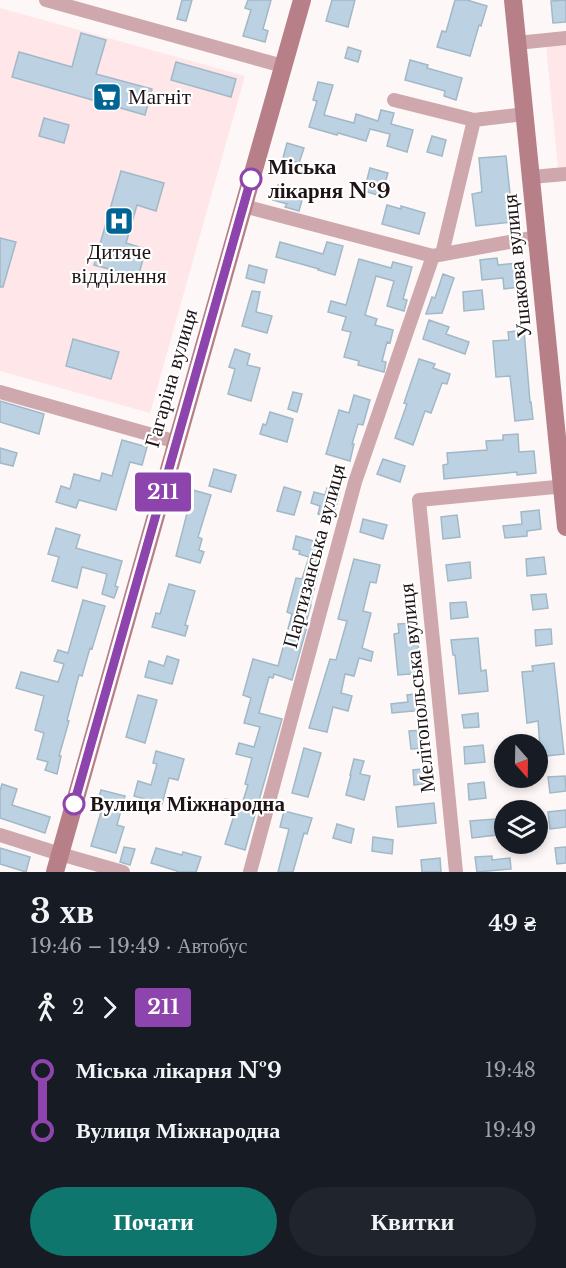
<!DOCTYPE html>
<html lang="uk">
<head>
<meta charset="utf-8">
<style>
  :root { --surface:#171b24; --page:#20242c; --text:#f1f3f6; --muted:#9ea1a6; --accent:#0f766e }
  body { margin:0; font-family:"Libre Baskerville",serif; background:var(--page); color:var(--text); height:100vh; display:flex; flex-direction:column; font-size:22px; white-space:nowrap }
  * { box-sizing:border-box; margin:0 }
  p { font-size:20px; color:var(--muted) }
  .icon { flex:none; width:33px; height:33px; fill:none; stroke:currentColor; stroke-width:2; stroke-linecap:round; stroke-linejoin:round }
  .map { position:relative; height:872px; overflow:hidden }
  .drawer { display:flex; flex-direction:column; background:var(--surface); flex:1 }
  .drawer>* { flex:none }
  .badge { padding:0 12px; border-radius:4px; font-size:21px; line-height:39px }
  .needle { width:39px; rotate:160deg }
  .tools { position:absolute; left:494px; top:734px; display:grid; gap:12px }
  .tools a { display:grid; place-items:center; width:54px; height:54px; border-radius:50%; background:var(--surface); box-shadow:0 3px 9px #0003; font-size:30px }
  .map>.badge { position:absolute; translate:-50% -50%; box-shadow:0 0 0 3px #fff }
  .legs { display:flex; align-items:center; gap:9px; height:66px; padding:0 30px; font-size:20px }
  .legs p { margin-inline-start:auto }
  .overview { display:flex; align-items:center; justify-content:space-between; height:102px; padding:0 30px }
  h1 { font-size:33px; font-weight:600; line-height:45px }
  .action { display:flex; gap:12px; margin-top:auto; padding:12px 30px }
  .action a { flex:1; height:69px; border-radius:36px; background:var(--accent); color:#fff; font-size:24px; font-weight:600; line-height:69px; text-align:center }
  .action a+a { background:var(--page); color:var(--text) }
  ul { padding:0 30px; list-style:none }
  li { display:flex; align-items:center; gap:21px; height:60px; font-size:22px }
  li i { display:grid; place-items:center; width:9px; height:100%; margin:0 8px; background:currentColor }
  li i::after { content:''; width:15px; height:15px; margin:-8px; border:4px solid; border-radius:50%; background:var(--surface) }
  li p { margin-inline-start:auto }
  li:first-child i { background:linear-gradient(#0000 50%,currentColor 0) }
  li:last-child i { background:linear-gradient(currentColor 50%,#0000 0) }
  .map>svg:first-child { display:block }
  .built { fill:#fee6e9 }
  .building { fill:#bcd2e2; stroke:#a1b8c7; stroke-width:1.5 }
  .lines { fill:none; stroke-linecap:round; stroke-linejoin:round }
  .street { stroke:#cea8ad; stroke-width:14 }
  .secondary { stroke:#b78088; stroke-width:18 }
  .line-1-casing { stroke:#fff; stroke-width:14 }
  .line-1 { stroke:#8e44ad; stroke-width:9 }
  .stop-1-dot { fill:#fff; stroke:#8e44ad; stroke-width:3 }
  .labels { text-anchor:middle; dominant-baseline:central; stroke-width:4.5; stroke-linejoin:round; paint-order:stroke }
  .poi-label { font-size:21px; fill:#1e1415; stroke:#fff; text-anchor:start }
  .stop-label { font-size:21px; font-weight:bold; fill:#1e1415; stroke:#fff; text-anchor:start }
  .street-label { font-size:21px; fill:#1e1415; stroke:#fff }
</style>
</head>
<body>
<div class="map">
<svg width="566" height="872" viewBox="0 0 566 872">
  <rect width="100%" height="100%" fill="#fdf7f7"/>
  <path class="built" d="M0,8L245,76L150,413L0,371Z
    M566,44V167L558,168L546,46Z"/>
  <path class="building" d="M182,0H192L186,21L177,19Z
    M248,0H271L263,29L268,31L265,42L243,36L251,10L245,8Z
    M332,0H355L348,27L326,21Z
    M455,0H467L487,6L481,26L479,25L470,56L437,47L442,31L446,32Z
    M566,0V22L553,23L551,1Z
    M81,33L106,40L96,74L152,89L145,115L12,77L19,52L72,67Z
    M348,47L361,51L358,62L345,58Z
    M410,60L428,65L427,68L462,78L456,100L444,96L445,91L405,80Z
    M176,62L236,79L231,97L171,80Z
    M318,82L333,85L324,115L354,123L356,114L378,121L381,110L394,113L391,124L413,130L407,152L387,146L390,134L370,129L366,141L338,133L337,135L309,127L317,101L313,100Z
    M44,118L69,125L64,143L39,136Z
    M432,136L446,140L442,156L427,152Z
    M287,143L304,148L299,163L283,158Z
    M506,156L513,222L476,226L472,194L482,192L479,158Z
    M370,168L388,173L381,196L364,191Z
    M121,171L164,183L156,211L137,205L126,243L146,249L138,277L94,265Z
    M278,185L304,193L299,211L285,207L287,204L273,200Z
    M387,205L401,209V206L425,213L419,234L382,224Z
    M0,238L16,242L3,287H0Z
    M280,242L323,254L327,242L343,246L335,275L318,270L319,269L276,257Z
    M497,258L498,265L517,263L519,287L504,289L503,278L482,280L480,260Z
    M359,259L391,268L393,262L412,267L403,299L407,300L404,311L387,306L394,281L376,276L365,315L377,319L375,325L393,330L390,343L387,342L382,361L386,362L384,372L358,365L359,361L344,357L351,332L342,330L346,317L328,312L331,301L346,305Z
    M249,265L267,270L264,283L246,278Z
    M443,274L454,278L442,313L426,314L432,297L435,298Z
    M482,290L484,309L464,311L463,292Z
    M252,291L260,292L256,312L272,316L267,333L242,326Z
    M429,320L449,327L446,334L469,342L465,354L423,339Z
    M524,330L530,402H531L533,419L515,421L510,376L496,377L493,341L509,340L508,332Z
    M73,339L119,352L111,379L66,366Z
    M235,349L250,354L247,365L260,368L251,401L228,394L235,369L229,367Z
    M419,359L435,364L433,368L450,374L447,384L442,383L431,413L425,411L413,445L395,438L407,404L404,403Z
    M293,392L302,394L297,412L288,409Z
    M354,395L370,400L363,425L358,424L352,444H354L350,461L326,454L339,410L349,413Z
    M0,401L44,414L39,434L0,422Z
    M270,412L293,419L287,442L260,434L263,424L266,425Z
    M518,434L519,452L534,451L536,473L517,475V472L444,479L443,465L448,464L447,453L487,450L486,441L503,440V435Z
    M122,440L147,447L142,465L130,462L116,510L79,500L76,508L56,502L61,486L70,489L74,474L100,481L102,473L112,476Z
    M0,448L17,453L13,466L0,463Z
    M383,459L405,466L400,482L377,474Z
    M214,469L236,475L231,492L209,486Z
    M284,487L301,492L294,515L277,511Z
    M327,488L340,492L333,518L318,514L320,506L311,503L314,492L325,495Z
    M193,490L211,495L198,537L202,539L199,550L204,552L200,563L176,556Z
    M539,510L541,529L527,531V536L505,538L503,526L522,524L521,512Z
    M457,515L460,537L443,539L441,517Z
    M363,519L387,525L383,539L360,532Z
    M56,528L80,535L76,548L122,561L115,586L118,587L114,598L102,594L107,574L82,567L77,588L52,581L59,557L48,554Z
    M296,536L324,544L317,569L319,570L310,605H311L306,622L308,623L292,680L274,674L273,678L269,677L259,713L282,719L245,850L225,844L235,812L223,809L225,799L242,804L248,785L245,784L252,758L236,754L239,743L254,747L260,727L244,723L251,698L243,695L253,659L278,666L292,614L287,612L296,578L302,579L309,557L299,554L300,551L293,549Z
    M544,557L546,574L527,576L526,559Z
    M354,559L380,565L376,583L370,582L363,611L371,613L362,648L373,652L371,661L359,658L354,676L345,674L341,693L352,696L348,711L333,707L327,732L309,728L330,659L336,660L347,621L338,619Z
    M470,562L471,578L448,581L446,565Z
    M169,584L195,591L185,625L188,626L185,636L152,627L156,613L160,614Z
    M546,594L548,608L533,610L531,595Z
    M83,600L105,606L92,649L90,648L82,676L79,675L67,720L69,721L59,756H61L57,774L45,770L48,762L37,759L44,733L35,730L44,696L16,688L21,672L58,682L64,664L54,661L58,650L68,653Z
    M466,602L468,617L451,619L450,603Z
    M416,623L421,673L398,675L394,634L399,633L398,624Z
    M551,629L552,644L536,646L535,630Z
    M478,638L481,671L486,670L488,691L459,694L455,655H453L451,640Z
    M167,656L179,660L172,684L145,677L149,661L164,666Z
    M554,663L564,754L537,757V747H540L538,721L527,723L522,672L533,671L532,666Z
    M423,693L424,710L392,713L391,704L408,702L407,695Z
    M138,695L157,700L145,743L126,737Z
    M478,713L479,727L464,728L462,715Z
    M423,730L425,748L411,749L409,731Z
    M483,745L485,762L465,764L464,747Z
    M304,748L321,753L308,797L292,793Z
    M156,751L184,759L178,780L169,778L162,804L134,796L138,781L151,785L157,764L153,763Z
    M354,759L364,761L360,774L370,776L364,800L346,795L351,775H350Z
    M431,768L432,783L414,785L413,770Z
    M565,776L566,791L550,793L548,777Z
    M484,782L486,798L469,800L468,784Z
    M2,784L17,789L12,805L50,817L45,833L0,818V791Z
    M101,790L125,796L117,825L124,827L116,853L91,846L104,802L98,801Z
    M434,803L436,823L398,827L396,807Z
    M566,810V827L550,829L548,812Z
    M284,811L312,818L307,834L304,833L293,872H278L289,829L280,827Z
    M496,819L497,835L472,838L470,821Z
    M337,824L354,829L351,843L333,838Z
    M373,837L393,840L392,854L372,851Z
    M124,847L135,849L130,865L120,862Z
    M566,847V863L557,864L555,848Z
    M0,848L30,857L26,872L0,864Z
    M156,848L182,855L183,852L201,857L196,872H177V871L151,863Z
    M492,856V860L510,858L511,869L477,872L475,857Z
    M440,858L441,872H422L421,860Z"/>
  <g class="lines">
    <path class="street" d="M46,0L283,66
      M517,43L566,38
      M394,100L474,120L525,114
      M531,177L566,174
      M244,206L433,256L537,237
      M442,254L474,120
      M0,392L177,442
      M0,835L60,854L123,872
      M250,872L355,482L433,256
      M456,872L419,500L566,486"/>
    <path class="secondary" d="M513,0L566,527
      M55,872L302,0"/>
  </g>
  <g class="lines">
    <g class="line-1-casing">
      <path id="line-1" d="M74,804L251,179"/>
    </g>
    <use href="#line-1" class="line-1"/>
  </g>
  <defs>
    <g id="supermarket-square" transform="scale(1.5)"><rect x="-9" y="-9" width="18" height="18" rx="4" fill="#006594" stroke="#fff"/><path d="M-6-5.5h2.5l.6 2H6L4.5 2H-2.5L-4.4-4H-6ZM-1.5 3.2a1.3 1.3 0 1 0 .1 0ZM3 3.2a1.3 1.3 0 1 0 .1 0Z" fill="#fff"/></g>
    <g id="hospital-square" transform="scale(1.5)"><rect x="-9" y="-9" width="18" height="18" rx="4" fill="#006594" stroke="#fff"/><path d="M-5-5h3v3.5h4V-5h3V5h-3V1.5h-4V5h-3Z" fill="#fff"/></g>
  </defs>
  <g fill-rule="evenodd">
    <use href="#supermarket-square" x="107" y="97"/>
    <use href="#hospital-square" x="119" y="221"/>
  </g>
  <g class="stop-1-dot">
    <circle cx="251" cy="179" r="10"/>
    <circle cx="74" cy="804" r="10"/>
  </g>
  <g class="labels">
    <g class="poi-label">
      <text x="128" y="97">Магніт</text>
      <text x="119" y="252" text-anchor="middle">Дитяче<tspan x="119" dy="24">відділення</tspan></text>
    </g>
    <g class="stop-label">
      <text x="268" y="167">Міська<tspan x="268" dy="24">лікарня №9</tspan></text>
      <text x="90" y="804">Вулиця Міжнародна</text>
    </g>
    <g class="street-label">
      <text transform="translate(517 266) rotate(-96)">Ушакова вулиця</text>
      <text transform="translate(171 378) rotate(-74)">Гагаріна вулиця</text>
      <text transform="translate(314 556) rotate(-75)">Партизанська вулиця</text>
      <text transform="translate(417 688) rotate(-96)">Мелітопольська вулиця</text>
    </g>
  </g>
</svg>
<div class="tools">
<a><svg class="needle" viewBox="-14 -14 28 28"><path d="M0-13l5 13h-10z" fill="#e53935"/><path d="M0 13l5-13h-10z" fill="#9ea1a6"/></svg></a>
<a><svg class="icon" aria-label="layers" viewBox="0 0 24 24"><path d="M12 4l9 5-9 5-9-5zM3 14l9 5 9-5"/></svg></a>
</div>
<b class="badge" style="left:163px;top:492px;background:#8e44ad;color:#fff">211</b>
</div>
<section class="drawer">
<div class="overview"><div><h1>3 хв</h1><p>19:46 – 19:49 · Автобус</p></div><b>49 ₴</b></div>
<div class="legs"><svg class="icon" aria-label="walk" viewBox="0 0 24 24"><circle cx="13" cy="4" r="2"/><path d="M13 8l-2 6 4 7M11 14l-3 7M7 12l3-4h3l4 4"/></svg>2<svg class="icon" aria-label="forward" viewBox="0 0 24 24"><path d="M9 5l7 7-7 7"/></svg><b class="badge" style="background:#8e44ad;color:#fff">211</b></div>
<ul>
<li><i style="color:#8e44ad"></i><b>Міська лікарня №9</b><p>19:48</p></li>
<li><i style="color:#8e44ad"></i><b>Вулиця Міжнародна</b><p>19:49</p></li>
</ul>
<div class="action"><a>Почати</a><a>Квитки</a></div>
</section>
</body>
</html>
